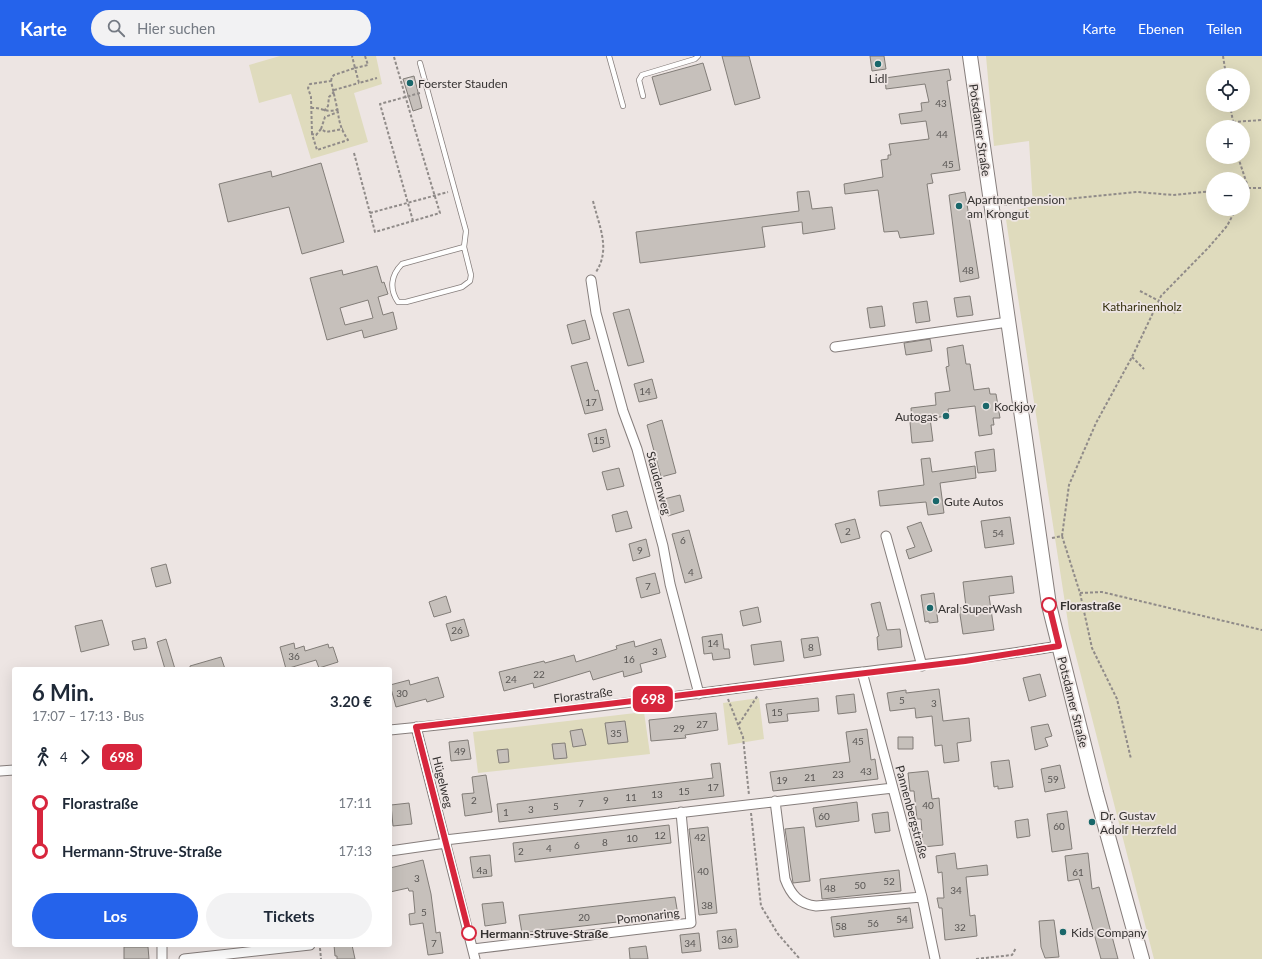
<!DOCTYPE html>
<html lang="de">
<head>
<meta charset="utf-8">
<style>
  :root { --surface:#fff; --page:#f2f2f3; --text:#1f2937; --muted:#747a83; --accent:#2563eb }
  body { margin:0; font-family:Lato,sans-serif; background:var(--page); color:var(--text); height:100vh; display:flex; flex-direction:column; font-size:15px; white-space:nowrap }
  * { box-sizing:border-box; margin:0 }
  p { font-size:13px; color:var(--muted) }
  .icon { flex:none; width:22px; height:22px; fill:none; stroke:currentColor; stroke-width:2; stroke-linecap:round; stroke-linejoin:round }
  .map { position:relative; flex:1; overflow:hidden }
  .sheet { position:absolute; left:12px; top:611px; width:380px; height:280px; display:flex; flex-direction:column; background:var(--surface); border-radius:4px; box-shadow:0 4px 16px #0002 }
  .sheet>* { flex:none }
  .badge { padding:0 8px; border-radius:6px; font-size:14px; line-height:26px }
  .fabs { position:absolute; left:1206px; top:12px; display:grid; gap:8px }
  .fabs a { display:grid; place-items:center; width:44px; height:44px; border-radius:50%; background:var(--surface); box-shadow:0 4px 16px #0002; font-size:20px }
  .map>.badge { position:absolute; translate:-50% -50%; box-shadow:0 0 0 2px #fff }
  .legs { display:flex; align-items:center; gap:6px; height:44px; padding:0 20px; font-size:13px }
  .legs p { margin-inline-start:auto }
  .headline { display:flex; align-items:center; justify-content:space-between; height:68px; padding:0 20px }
  h1 { font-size:22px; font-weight:700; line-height:30px }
  .button { display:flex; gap:8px; margin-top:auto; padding:8px 20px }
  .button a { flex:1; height:46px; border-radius:24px; background:var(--accent); color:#fff; font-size:16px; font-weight:700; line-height:46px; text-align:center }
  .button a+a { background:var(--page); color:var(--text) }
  ul { padding:0 20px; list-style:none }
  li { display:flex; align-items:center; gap:14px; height:48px; font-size:15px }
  li i { display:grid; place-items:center; width:6px; height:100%; margin:0 5px; background:currentColor }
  li i::after { content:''; width:10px; height:10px; margin:-5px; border:3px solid; border-radius:50%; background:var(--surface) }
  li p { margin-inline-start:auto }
  li:first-child i { background:linear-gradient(#0000 50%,currentColor 0) }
  li:last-child i { background:linear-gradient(currentColor 50%,#0000 0) }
  header { display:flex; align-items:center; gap:24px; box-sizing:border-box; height:56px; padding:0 20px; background:var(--accent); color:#fff }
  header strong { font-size:19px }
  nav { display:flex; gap:22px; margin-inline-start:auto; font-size:14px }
  .search { width:280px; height:36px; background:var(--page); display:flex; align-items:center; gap:10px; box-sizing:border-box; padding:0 14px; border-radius:22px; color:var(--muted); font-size:15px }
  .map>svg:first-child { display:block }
  .green { fill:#dfdbbd; fill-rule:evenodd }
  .building { fill:#c6c0bb; stroke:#827d78; fill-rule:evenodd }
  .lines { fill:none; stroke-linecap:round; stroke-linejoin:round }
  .lane-casing { stroke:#867e7c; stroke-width:6 }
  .street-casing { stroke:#867e7c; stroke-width:11 }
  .primary-casing { stroke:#867e7c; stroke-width:16 }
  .path { stroke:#908b89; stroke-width:2; stroke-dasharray:3 2; stroke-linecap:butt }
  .lane { stroke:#fff; stroke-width:4.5 }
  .street { stroke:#fff; stroke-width:9 }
  .primary { stroke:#fff; stroke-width:14 }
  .line-1-casing { stroke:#fff; stroke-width:9 }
  .line-1 { stroke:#d7263d; stroke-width:6 }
  .poi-dot { fill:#19676a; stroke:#ede5e3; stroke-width:1.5 }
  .stop-1-dot { fill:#fff; stroke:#d7263d; stroke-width:2 }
  .labels { text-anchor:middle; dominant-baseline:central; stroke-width:3.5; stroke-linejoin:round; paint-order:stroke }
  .number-label { font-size:10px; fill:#595654 }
  .poi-label { font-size:12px; fill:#353231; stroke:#ede5e3; text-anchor:start }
  .street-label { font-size:12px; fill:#353231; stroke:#ede5e3 }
  .park-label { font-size:12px; fill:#35300e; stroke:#ede5e3 }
  .stop-label { font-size:12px; font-weight:bold; fill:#353231; stroke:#ede5e3; text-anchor:start }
</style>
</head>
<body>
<header>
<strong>Karte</strong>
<div class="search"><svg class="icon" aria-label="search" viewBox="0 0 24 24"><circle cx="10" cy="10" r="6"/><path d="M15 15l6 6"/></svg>Hier suchen</div>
<nav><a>Karte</a><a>Ebenen</a><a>Teilen</a></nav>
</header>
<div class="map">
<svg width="1262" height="903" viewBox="0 0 1262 903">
  <rect width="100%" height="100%" fill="#ede5e3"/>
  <path class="green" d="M280,0H376L382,28L354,37L368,86L311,103L291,38L259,47L249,9Z
    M986,0H1262V903H1154L1069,573L1005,157L1033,150L1029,85L994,90ZM1213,19H1243V49H1213ZM1213,71H1243V101H1213ZM1213,123H1243V153H1213Z
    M759,642L764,683L728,689L723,647Z
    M644,656L650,698L478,717L473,676Z"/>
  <path class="building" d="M722,0H749L760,42L735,49Z
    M870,0H884L886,13L872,15Z
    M703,7L711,34L660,49L652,21Z
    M949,13L951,24L947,25L960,114L931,118L933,127L927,128L934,178L900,182L898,175L884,176L878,134L845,138L844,128L883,121L881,104L888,103V99H891L889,88L929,83L926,65L901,68L899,58L922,55L921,47L929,46L925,28L886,33L885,22Z
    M414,20L422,52L413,55L403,23Z
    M321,107L344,186L302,198L289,151L228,166L219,128L271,115L272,121Z
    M809,135L812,153L832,151L835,173L803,178L802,166L762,171L765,191L640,207L636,176L799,155L797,136Z
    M965,136L979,222L960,226L949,139Z
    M377,210L382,227L384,226L388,238L378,241L383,259L393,256L397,273L364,282L362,274L327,284L310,222L342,214L343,219ZM368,244L373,262L345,269L340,252Z
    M970,240L973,259L957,261L954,242Z
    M927,245L930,265L916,267L913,247Z
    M882,250L885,270L870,272L867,252Z
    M629,253L644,306L628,310L613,257Z
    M585,264L590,283L572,288L567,269Z
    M930,283L932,295L906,299L904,287Z
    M963,289L966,308H970L974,334L989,332L990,338H996L1000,362H993L994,369H991L992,378L979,380L975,350L948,353L949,360L930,362L933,385L912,387L910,366H912L911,352L936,349L935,337L950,335L946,311L949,310L947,292Z
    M587,306L595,335L598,334L603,354L585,358L571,310Z
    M652,323L657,342L639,346L634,328Z
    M662,364L676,417L661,421L647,369Z
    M606,373L610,391L593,396L588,378Z
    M994,393L996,415L978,417L975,396Z
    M930,402L932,416L975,410L976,422L940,427L944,457L928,459L926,446L880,450L878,435L924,429L921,403Z
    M619,412L624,430L607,434L602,416Z
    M680,439L684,455L668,460L664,443Z
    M627,455L632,472L616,476L612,459Z
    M1010,461L1014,488L985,492L981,465Z
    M855,463L860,482L841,487L835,468Z
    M921,466L932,495L909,503L906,494L915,491L907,471Z
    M689,474L702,522L685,527L672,478Z
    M646,483L650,500L633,505L629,488Z
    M166,508L171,527L156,531L151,512Z
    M655,517L660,537L641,542L636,522Z
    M1012,520L1014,537L989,540L994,574L963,578L959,552L966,551L963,526Z
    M934,537L938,566L929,567V565L925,566L921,539Z
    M446,540L451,556L434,561L429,546Z
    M880,546L887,574L900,573L902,591L878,594L877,581L879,580L871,548Z
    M758,551L761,566L743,570L740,555Z
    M464,563L469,580L451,585L446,568Z
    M102,564L109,589L81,596L75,570Z
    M722,578L724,593H729L730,602L713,604L712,597L704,598L702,581Z
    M818,581L821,599L804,602L801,583Z
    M145,582L147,592L134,594L132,585Z
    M166,583L175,613H165L157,586Z
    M661,583L666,601L640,608L642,616L624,621L623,615L593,624L590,615L534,632L533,627L504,635L499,616L544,605L545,607L574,599L576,606L617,593L616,590L634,585L635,591Z
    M781,585L784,605L754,609L751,589Z
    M294,587L295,593L304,590L305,595L328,588L329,592L333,591L338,606L319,612L316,604L286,613L280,591Z
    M221,601L225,613H190V610Z
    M1040,618L1046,640L1029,645L1023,622Z
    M438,621L444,641L427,646L426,643L396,651L390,629L409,624L410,629Z
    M939,633L943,665L969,662L971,685L957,687L959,705L944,707L942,689L935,690L932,660L916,662L915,652L890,655L887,637L906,634V637Z
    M854,638L856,656L838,658L836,640Z
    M818,642L819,655L787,658L788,665L769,667L766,648Z
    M716,657L718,674L685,679L686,682L651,685L649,664Z
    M625,665L628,686L608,688L605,667Z
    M1048,668L1052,680L1045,682L1048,690L1035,694L1031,671Z
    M582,673L586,689L573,691L570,675Z
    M867,673L871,704L875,703L878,723L773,735L770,716L850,706L846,676Z
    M898,681H913V693H898Z
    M468,684L471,703L451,705L449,686Z
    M565,687L567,702L554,703L552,688Z
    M508,693L509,706L499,707L497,694Z
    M1009,704L1013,731L998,733V730L994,731L991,706Z
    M720,707L724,740L499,766L497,748L713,722L711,708Z
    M1060,709L1065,732L1045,736L1041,713Z
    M928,715L932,743L939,742L943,789L923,791L921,763H917L914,735H910L908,717Z
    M486,719L492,756L465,760L462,738L474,737L472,721Z
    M857,746L859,765L816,771L813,752Z
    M409,747L412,768L393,770L391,749Z
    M1067,755L1072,793L1052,796L1047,758Z
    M888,756L890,775L875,777L872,758Z
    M1028,763L1030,780L1017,782L1015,765Z
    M669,769L671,787L515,806L513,787Z
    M708,771L717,857L699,859L689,773Z
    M804,771L810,825L793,827L785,773Z
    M955,797L957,813L987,809L988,819L966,821L970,860L975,859L977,880L945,884L942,852H939L937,842H944L942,816L938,817L936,800Z
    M1088,797L1092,833L1099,831L1118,903H1101L1079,823L1068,825L1065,800Z
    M490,799L492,820L473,822L470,801Z
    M423,804L431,838L436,877L440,876L443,897L428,899L423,867L410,869L409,858L415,857L413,835H409L408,832L390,836V812Z
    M899,814L901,835L822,843L820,823Z
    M675,841L678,859L522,877L519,859Z
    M503,846L506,867L485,870L482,848Z
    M910,852L913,872L834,881L831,861Z
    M1054,864L1059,901L1045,902L1041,891L1039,865Z
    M736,873L738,891L719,893L717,875Z
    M699,877L701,895L682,897L680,879Z
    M334,889H352L355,903H337V900H335Z
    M646,890L648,903H630L629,892Z
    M124,891H148L149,903H124Z"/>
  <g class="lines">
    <g class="lane-casing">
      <path id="lane" d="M609,0L623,50
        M420,7L466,175L464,191L402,208C391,219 389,233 398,246H406L462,231L470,225L471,219L464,191
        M643,40L639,24L642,19L695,3L698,0"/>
    </g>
    <g class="street-casing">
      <path id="street" d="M591,224L596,257L623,355L637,393L663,490L670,528L699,638
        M835,291L1008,266
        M886,480L922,610
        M862,616L922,841L935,903
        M416,671L475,903
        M390,674C539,659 688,639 837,619C911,610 985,602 1059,590
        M0,715L14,714
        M775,745L785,823C791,839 799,848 816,850L922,841
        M445,784L893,732
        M390,795L446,787
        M473,893L691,867L681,756
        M162,903V889
        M184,903L310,889"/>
    </g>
    <g class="primary-casing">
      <path id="primary" d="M970,0L1049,549L1096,737L1142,903"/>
    </g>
    <path class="path" d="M365,0L368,9L355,12L359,27L377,22
      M1223,0L1226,19
      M394,1C409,53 424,105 440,157L375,176L370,157L448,136
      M331,25L332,21L334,19L355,12L352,0
      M334,34L359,27
      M1230,49L1234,71
      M311,52C323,51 325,58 339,53
      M324,55L328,50L329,41L334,36
      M1233,66L1262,64
      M321,73L325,61L338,56C339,67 342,75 348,84L317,94L312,78L316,79L321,73L326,76L343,73
      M312,78L311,41L308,32L310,28L331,25L338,56
      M354,97L370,157
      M1238,101L1248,131L1243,141
      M1243,132H1262
      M593,145C599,170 611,193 596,216
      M1004,149L1137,136L1173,139L1213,135
      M413,165L380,48L420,37
      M1140,235L1159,245L1175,257
      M1132,301L1144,313
      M1062,480L1080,537L1092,592L1117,643L1131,703
      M1052,482L1062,480L1069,429L1096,367L1132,301L1161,240L1209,191L1227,170L1236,153
      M1080,537L1102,536L1262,574
      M728,643L743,681L749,739
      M739,668L758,639
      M751,757L761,850L778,878L800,903
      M320,892L321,903
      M976,903L1012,899L1016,892"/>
    <use href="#lane" class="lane"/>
    <use href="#street" class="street"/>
    <use href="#primary" class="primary"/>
  </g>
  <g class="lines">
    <g class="line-1-casing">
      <path id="line-1" d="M469,877L416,671L965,605L1059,590L1049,549"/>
    </g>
    <use href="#line-1" class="line-1"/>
  </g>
  <g class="poi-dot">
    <circle cx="878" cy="8" r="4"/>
    <circle cx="410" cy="27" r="4"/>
    <circle cx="959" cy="150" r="4"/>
    <circle cx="986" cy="350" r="4"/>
    <circle cx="946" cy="360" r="4"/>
    <circle cx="936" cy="445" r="4"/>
    <circle cx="930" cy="552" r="4"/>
    <circle cx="1092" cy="766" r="4"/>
    <circle cx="1063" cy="876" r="4"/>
  </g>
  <g class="stop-1-dot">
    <circle cx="1049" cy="549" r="7"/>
    <circle cx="469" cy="877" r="7"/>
  </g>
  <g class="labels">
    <g class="number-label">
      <text x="941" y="47">43</text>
      <text x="942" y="78">44</text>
      <text x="948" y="108">45</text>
      <text x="968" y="214">48</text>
      <text x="645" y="335">14</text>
      <text x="591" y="346">17</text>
      <text x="599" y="384">15</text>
      <text x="848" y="475">2</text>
      <text x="998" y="477">54</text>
      <text x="683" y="484">6</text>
      <text x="640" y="494">9</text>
      <text x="691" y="516">4</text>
      <text x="648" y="530">7</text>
      <text x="457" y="574">26</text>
      <text x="713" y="587">14</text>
      <text x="811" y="591">8</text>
      <text x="655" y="595">3</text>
      <text x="294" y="600">36</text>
      <text x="629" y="603">16</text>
      <text x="539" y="618">22</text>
      <text x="511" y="623">24</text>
      <text x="402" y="637">30</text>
      <text x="902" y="644">5</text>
      <text x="934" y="647">3</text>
      <text x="777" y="656">15</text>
      <text x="702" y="668">27</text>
      <text x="679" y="672">29</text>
      <text x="616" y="677">35</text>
      <text x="858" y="685">45</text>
      <text x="460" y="695">49</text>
      <text x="866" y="715">43</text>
      <text x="838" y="718">23</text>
      <text x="810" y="721">21</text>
      <text x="1053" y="723">59</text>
      <text x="782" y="724">19</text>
      <text x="713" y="731">17</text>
      <text x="684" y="735">15</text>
      <text x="657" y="738">13</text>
      <text x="631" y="741">11</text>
      <text x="474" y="744">2</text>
      <text x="606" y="744">9</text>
      <text x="581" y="747">7</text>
      <text x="928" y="749">40</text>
      <text x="556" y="750">5</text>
      <text x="531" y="753">3</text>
      <text x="506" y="756">1</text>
      <text x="824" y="760">60</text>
      <text x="1059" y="770">60</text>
      <text x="660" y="779">12</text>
      <text x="700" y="781">42</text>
      <text x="632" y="782">10</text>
      <text x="605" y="786">8</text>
      <text x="577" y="789">6</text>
      <text x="549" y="792">4</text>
      <text x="521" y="795">2</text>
      <text x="482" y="814">4a</text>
      <text x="703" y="815">40</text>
      <text x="1078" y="816">61</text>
      <text x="417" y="822">3</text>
      <text x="889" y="825">52</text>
      <text x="860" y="829">50</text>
      <text x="830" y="832">48</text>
      <text x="956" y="834">34</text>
      <text x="707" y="849">38</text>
      <text x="424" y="856">5</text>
      <text x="584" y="861">20</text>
      <text x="902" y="863">54</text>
      <text x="873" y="867">56</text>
      <text x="841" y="870">58</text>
      <text x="960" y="871">32</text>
      <text x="727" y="883">36</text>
      <text x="434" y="887">7</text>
      <text x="690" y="887">34</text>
    </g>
    <g class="poi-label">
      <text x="878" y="22" text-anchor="middle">Lidl</text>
      <text x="418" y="27">Foerster Stauden</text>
      <text x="967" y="143">Apartmentpension<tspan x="967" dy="14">am Krongut</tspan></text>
      <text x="994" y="350">Kockjoy</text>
      <text x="938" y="360" text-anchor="end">Autogas</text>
      <text x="944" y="445">Gute Autos</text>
      <text x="938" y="552">Aral SuperWash</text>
      <text x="1100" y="759">Dr. Gustav<tspan x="1100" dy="14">Adolf Herzfeld</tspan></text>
      <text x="1071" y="876">Kids Company</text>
    </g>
    <g class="street-label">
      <text transform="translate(980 74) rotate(82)">Potsdamer Straße</text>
      <text transform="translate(659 427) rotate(75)">Staudenweg</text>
      <text transform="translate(583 639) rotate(-7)">Florastraße</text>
      <text transform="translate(1073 646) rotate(76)">Potsdamer Straße</text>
      <text transform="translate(443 726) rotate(76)">Hügelweg</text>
      <text transform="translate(912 756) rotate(75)">Pannenbergstraße</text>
      <text transform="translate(648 860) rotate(-7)">Pomonaring</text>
    </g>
    <g class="park-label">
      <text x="1142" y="250">Katharinenholz</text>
    </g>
    <g class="stop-label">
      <text x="1060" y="549">Florastraße</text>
      <text x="480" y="877">Hermann-Struve-Straße</text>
    </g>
  </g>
</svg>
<div class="fabs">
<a><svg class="icon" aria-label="locate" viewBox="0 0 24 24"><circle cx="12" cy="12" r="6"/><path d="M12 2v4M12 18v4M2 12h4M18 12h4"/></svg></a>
<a>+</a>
<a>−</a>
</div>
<b class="badge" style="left:653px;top:643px;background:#d7263d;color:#fff">698</b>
<section class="sheet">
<div class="headline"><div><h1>6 Min.</h1><p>17:07 – 17:13 · Bus</p></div><b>3.20 €</b></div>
<div class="legs"><svg class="icon" aria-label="walk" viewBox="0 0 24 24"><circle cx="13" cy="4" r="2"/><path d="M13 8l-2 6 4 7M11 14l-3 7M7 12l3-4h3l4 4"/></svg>4<svg class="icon" aria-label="forward" viewBox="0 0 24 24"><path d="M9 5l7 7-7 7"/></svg><b class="badge" style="background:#d7263d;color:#fff">698</b></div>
<ul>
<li><i style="color:#d7263d"></i><b>Florastraße</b><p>17:11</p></li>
<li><i style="color:#d7263d"></i><b>Hermann-Struve-Straße</b><p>17:13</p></li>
</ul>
<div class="button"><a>Los</a><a>Tickets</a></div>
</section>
</div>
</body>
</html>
